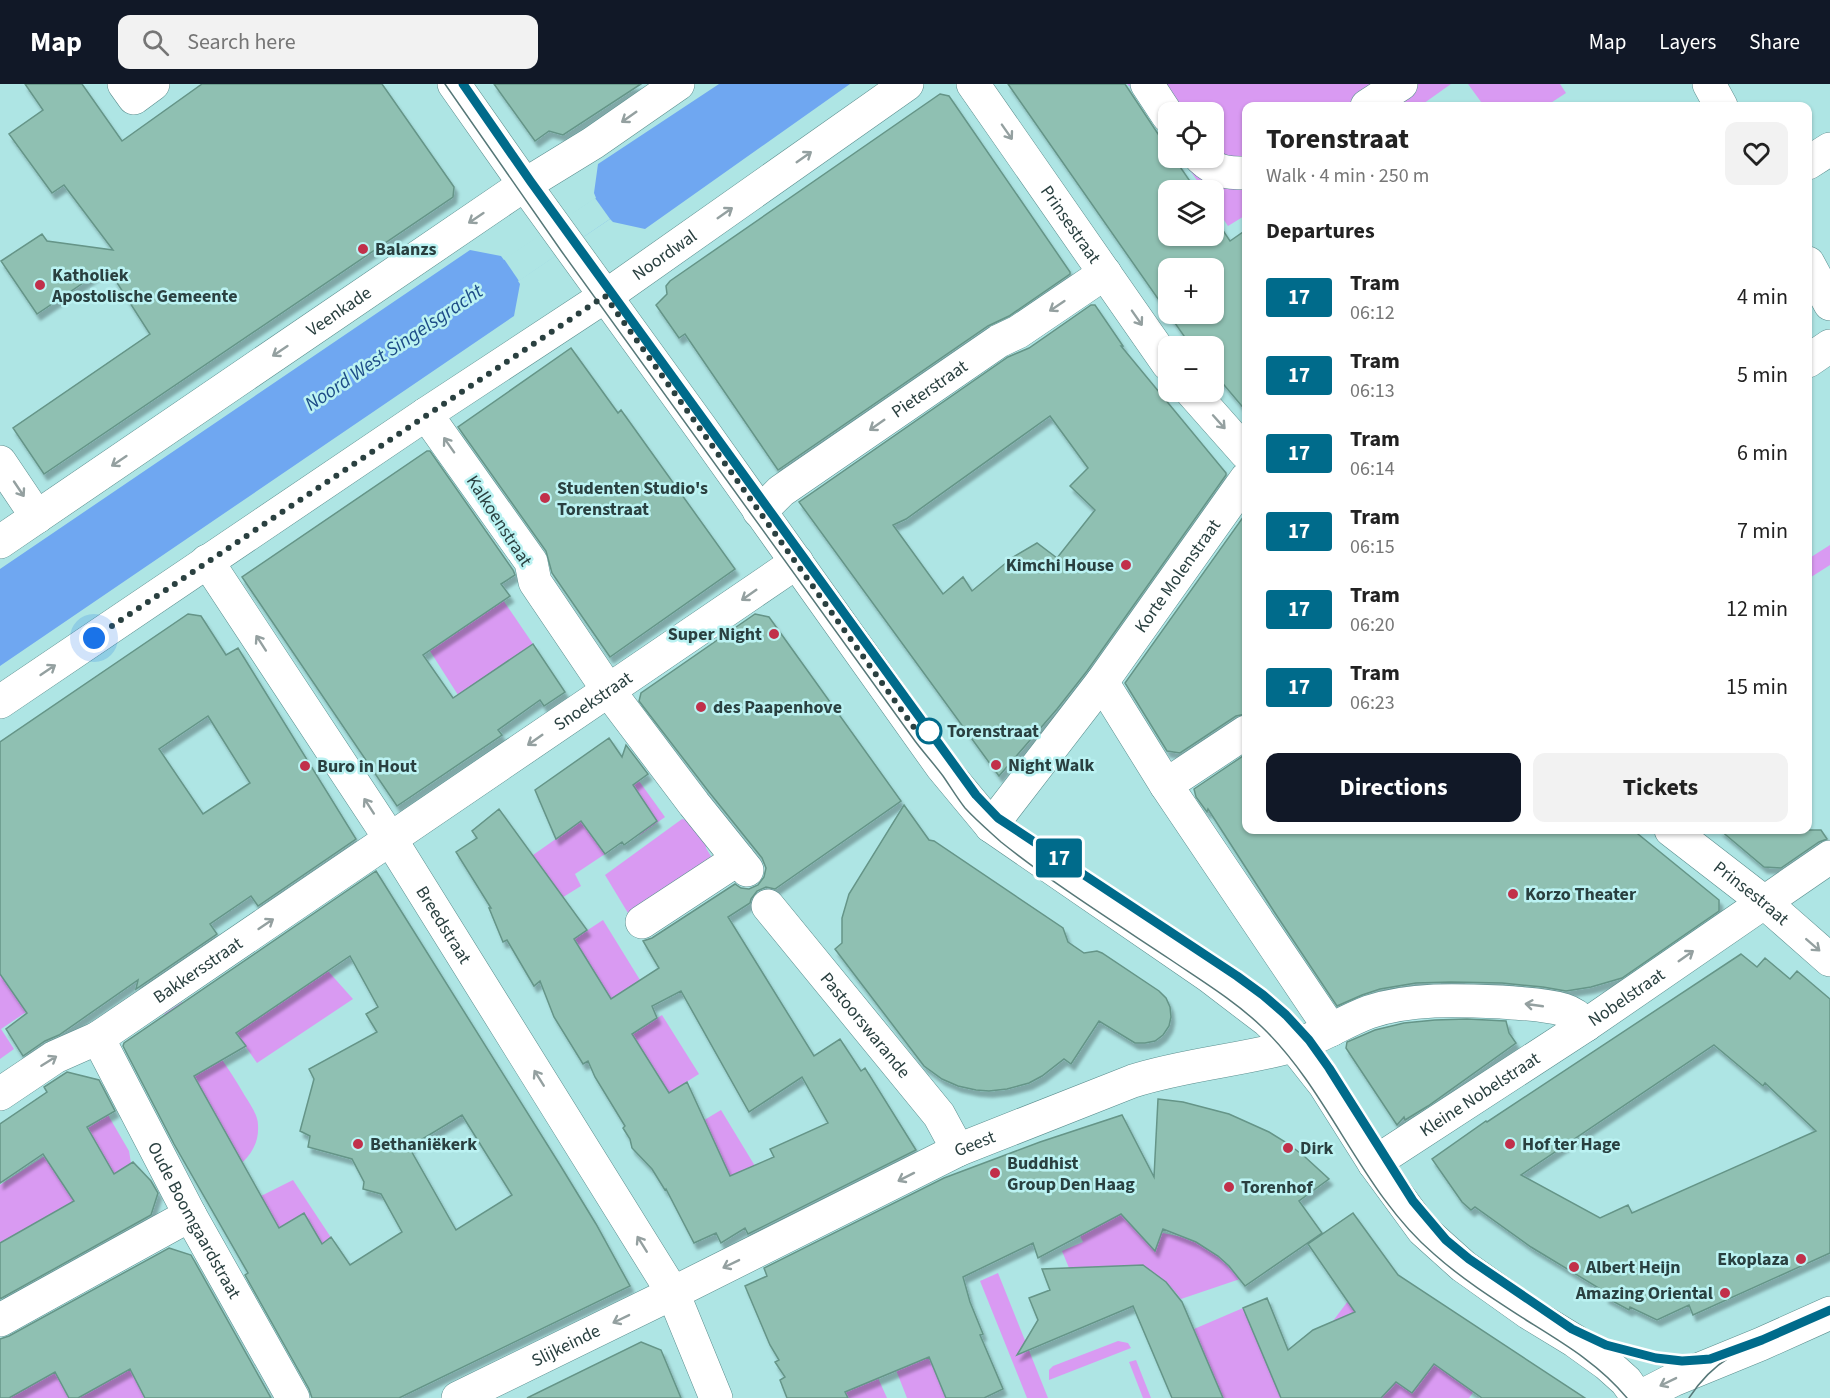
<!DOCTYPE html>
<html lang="en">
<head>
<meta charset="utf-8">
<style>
  :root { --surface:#fff; --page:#f2f2f2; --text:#222; --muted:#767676; --accent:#111827 }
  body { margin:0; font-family:"Source Sans 3",sans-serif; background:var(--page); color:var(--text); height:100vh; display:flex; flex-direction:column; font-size:22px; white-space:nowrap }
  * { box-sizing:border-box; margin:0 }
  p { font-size:20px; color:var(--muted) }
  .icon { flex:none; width:33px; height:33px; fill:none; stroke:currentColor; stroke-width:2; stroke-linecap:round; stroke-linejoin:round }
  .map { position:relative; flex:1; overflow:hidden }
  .side { position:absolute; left:1242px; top:18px; width:570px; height:732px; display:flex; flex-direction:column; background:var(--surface); border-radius:12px; box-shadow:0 2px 4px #0004 }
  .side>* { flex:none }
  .badge { padding:0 12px; border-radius:4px; font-size:21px; line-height:39px }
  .controls { position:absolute; left:1158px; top:18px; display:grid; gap:12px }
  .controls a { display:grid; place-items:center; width:66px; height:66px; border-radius:12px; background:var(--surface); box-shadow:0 2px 4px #0004; font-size:30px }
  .you { position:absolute; width:30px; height:30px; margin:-15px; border:4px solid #fff; border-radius:50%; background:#1a73e8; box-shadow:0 0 0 9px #1a73e833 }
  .map>.badge { position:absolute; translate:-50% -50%; box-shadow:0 0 0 3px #fff }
  h2 { padding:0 24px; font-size:22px; line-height:54px }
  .round { display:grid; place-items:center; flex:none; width:63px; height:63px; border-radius:12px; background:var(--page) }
  .head { display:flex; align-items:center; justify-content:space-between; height:102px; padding:0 24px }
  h1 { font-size:28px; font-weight:700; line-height:45px }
  .primary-button { display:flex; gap:12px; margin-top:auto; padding:12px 24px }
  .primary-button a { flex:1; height:69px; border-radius:12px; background:var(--accent); color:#fff; font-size:24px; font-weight:700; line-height:69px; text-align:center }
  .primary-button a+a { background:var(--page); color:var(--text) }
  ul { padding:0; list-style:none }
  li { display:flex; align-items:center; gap:18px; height:78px; padding:0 24px }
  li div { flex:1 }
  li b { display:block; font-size:22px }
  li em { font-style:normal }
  li .badge { min-width:66px; font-weight:700; text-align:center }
  header { display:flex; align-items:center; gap:36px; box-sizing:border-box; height:84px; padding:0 30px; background:var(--accent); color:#fff }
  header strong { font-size:28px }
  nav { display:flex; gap:33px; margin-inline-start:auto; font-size:21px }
  .search { width:420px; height:54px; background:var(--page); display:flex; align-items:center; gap:15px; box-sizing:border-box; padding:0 21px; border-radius:12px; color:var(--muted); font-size:22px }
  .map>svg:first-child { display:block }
  .green { fill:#d99af2 }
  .water { fill:#6fa7f1 }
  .pier { fill:#aee5e4 }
  .building { fill:#8fc0b2; stroke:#659588; stroke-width:1.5; fill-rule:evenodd; filter:url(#shadow) }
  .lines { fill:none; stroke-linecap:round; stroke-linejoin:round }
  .minor-casing { stroke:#5a8e8e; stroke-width:34 }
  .minor { stroke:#fff; stroke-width:33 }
  .tram { stroke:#577878; stroke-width:1.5 }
  .oneway { stroke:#94a0a0 }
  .line-casing { stroke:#fff; stroke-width:14 }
  .line { stroke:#006b8b; stroke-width:9 }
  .walk { stroke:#2a4040; stroke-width:6; stroke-dasharray:0 10.8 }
  .poi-dot { fill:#c1304a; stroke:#bbf2f2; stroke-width:2 }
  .stop-dot { fill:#fff; stroke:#006b8b; stroke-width:3 }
  .labels { text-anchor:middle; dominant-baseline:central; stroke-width:5; stroke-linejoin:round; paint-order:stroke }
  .street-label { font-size:18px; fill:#2a4040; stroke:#bbf2f2 }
  .poi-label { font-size:18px; font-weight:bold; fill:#2a4040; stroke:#bbf2f2; text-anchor:start }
  .stop-label { font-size:18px; font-weight:bold; fill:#2a4040; stroke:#bbf2f2; text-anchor:start }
  .water-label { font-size:20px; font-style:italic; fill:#1d4c87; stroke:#bbf2f2 }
</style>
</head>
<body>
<header>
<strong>Map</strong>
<div class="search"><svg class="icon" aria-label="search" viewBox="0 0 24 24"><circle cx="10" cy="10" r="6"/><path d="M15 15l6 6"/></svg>Search here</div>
<nav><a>Map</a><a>Layers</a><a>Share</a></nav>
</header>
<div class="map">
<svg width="1830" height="1314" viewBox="0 0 1830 1314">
  <defs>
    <filter id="shadow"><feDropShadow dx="3.5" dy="6" stdDeviation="1.5" flood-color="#0004"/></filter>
  </defs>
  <rect width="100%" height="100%" fill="#aee5e4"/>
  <path class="green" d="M1127,0H1451L1420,22H1246V131L1228,142L1214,121V106H1204L1181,74H1214V28H1168V56L1135,7Z
    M1468,0H1560L1566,9L1546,22H1484Z
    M1830,461V481L1808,495V475Z
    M503,516L533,560L458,611L430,567Z
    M639,697L665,733L640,751L614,715Z
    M587,733L592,752L605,770L575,790L581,802L552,820L536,794L545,788L533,771Z
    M682,735L694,737L707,753L706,764L715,779L631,834L605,791Z
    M603,836L640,896L611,915L574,855Z
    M328,887L353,915L257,979L236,949Z
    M86,888L1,945L14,965L0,975V890L8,902Z
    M182,918C203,949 226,979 245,1012C250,1020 258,1031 258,1041C259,1057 253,1068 242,1079L167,947L173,943L164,930Z
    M662,931L699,990L669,1009L632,950Z
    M721,1026L755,1082L730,1092L721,1072L691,1044Z
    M108,1031L129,1067L131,1079L128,1086L0,1159V1101Z
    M293,1096L363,1202L327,1234L261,1112Z
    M1103,1106L1153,1147L1182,1153L1196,1158L1218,1172L1240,1195L1181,1215C1163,1190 1135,1176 1104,1184C1094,1187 1084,1192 1074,1196L1062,1167L1083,1158L1079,1150L1116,1133Z
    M998,1189L1048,1314H1027L980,1197Z
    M191,1211L204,1314H9Z
    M1348,1217L1364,1240L1396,1298L1412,1308L1434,1280L1474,1307L1469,1314H1365L1333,1237Z
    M1243,1224L1281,1314H1223L1194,1245Z
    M1118,1257L1128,1259L1131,1264L1049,1296V1286L1053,1282Z
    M929,1273L946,1314H907L896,1286Z
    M1136,1276L1151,1314H1143L1129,1278Z
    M878,1294L887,1314H848L845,1308Z"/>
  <path class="water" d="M719,0H850L645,145L613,138L610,135L518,197L520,200L514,232L0,582V485L470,166L501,172L504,176L596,114L594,109L598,80Z"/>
  <path class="pier" d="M595,114L610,135L519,197L504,175Z"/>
  <path class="building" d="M25,0H82L122,57L202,0H382L454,103L453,113L44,390L13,344L150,250L107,183L37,230L1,177L42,150L47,157L113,166L64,101L52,109L9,50L43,26Z
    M494,0H641L563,51L549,47L535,57Z
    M1008,0H1125L1168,65V74H1174L1196,106H1168V152H1214V133L1230,157L1246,146V327L1214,289V262H1191ZM1168,184H1214V230H1168Z
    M940,10L949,12L1070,188V190L1009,232L988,242L778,386L685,250L679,254L656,221L667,210L666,202L670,197Z
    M1091,221H1095L1123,262H1121L1226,389V391L1087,587L1057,625L999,692L799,418L1008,273L1029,264ZM1050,332L1088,384L1070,402L1095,426L1057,474L1037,459L1013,473L972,507L963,493L943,510L893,441L906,435Z
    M571,264L618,329L621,326L735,485L610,573L552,489L546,467L458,343Z
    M427,367H430L513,486L515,491L501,500L510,512L423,571L453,614L533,560L565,608L544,622L540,616L498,646L502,651L397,722L242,493Z
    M1246,429V630L1236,632L1180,669L1167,667L1125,599Z
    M188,530L201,532L226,571L238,564L356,755L258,822L251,812L210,840L217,850L136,905L138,896L59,951L45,957L23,972L6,945L27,929L0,890V658ZM208,632L250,699L203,730L159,665Z
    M755,530L769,533L901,717L775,805L766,803L757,807L751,815L750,819L728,833L814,972L840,955L861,987L865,984L916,1066L748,1150L745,1144L721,1159L716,1149L694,1159L666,1105L665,1106L652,1085L632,1064L630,1055L623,1044L625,1042L595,993L588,977L583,980L554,933L540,897L534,902L507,856L503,858L489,824H491L456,768L477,754L472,747L499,725L587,846L574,855L611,915L659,884L643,857L652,854L735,800L741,804L749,805L758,801L764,793L766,784L762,774L709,708L639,617L641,609ZM681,907L749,1028L802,993L828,1039L770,1065L774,1073L730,1092L687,998L669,1009L632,950L657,934L652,922Z
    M609,654L622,673L626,661L648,690L633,701L657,737L624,761L622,758L605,770L581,737L556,755L535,706Z
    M1246,670V746H1633L1719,816V827L1622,894L1591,903L1566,907L1543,903L1502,899L1451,898L1416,899L1380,905L1362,911L1337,922L1275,829L1208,725L1207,728L1196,713L1194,705Z
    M904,721L929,756L934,757L1063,844L1068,858L1084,869L1097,867L1102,869L1159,907L1166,914L1170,923L1171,933L1169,942L1163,951L1155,957L1145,959H1135L1099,937L1071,980L1064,975L1042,992L1029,999L1007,1005L989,1007L976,1006L958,1002L942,995L924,982L835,865L842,859V834L849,810Z
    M1720,746H1821L1827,755L1819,758L1781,784L1764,783Z
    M376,787L560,1081L596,1140L630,1202L399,1314H312L309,1305L245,1191L248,1189L174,1060L123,962L124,959ZM350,872L378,923L366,930L377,948L309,985L314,995L300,1047L310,1052L308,1063L352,1075L364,1098L363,1105L381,1110L402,1148L350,1181L331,1153L322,1160L304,1129L279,1144L194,992L246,962L236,949ZM462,1031L512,1111L456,1146L409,1063Z
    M1741,870L1757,883L1765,874L1790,895L1797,887L1830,915V1169L1693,1231L1689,1221L1657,1236L1630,1223L1629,1226L1605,1213L1607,1209L1531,1163L1475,1123L1471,1126L1462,1118L1432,1075L1486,1037L1487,1038ZM1714,961L1763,1002L1765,999L1816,1047L1632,1129L1628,1121L1600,1134L1521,1091Z
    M1467,935L1506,937L1509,949L1516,959L1428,1022L1405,1036L1404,1033L1397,1041L1346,964L1347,958L1375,946L1404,939L1435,936Z
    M67,988L99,996L115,1027L87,1043L114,1090L133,1078L151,1097L158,1109L151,1131L0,1215V1159L74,1117L43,1070L0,1099V1040L47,1008L44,1003Z
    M1158,1015L1183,1018L1229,1030L1269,1048L1287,1059L1304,1072L1329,1095L1299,1117L1322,1149L1245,1202L1229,1182L1218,1172L1196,1158L1163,1145L1155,1167L1121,1130L1038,1174L1033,1159L963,1193L970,1218L983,1250L980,1251L1003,1305L984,1314H946L929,1273L845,1308L848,1314H787L780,1296L785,1293L775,1278L779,1276L770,1261L745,1202L767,1192L764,1184L944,1094L1040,1058L1122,1031L1154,1093Z
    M1353,1129L1398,1191L1585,1314H1482L1434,1280L1412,1309L1396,1298L1381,1314H1281L1243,1224L1267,1214L1288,1266L1313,1246L1355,1228L1308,1160Z
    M169,1164L191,1171L271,1314H145L130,1285L78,1314H69L55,1288L9,1314H0V1255L9,1252Z
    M1143,1181L1166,1198L1182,1218L1223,1314H1172L1133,1222L1017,1271L1038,1236L1029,1214L1050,1206L1042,1185Z
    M641,1258L661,1266L681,1314H527Z"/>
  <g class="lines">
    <g class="minor-casing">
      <g id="minor">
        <path d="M124,0L134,14L153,0"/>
        <path d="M454,0L525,101L701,344L942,683L991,742L1209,892L1268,937L1294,962L1324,1000L1374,1079L1423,1146L1463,1182L1529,1229L1575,1257L1607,1280L1626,1297L1638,1314"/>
        <path id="s1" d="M973,0L1168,280"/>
        <path d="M1147,0L1168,32"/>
        <path d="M1709,0L1721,22"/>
        <path d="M1367,22L1401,0"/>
        <path d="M1201,74C1216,88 1226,89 1246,89"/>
        <path d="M1808,79L1830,65"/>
        <path d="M1808,179L1830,220"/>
        <path d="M1808,277L1830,262"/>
        <path d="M1192,308L1246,369"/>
        <path d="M426,330L531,478L535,498L608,606L694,720L747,786"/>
        <path d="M0,378L37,433"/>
        <path id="s2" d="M759,427L766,422L781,407L999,257L1018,248L1105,189"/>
        <path id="s3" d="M0,458L518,105L593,59L678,0"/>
        <path id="s4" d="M207,477L391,756L673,1209L716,1314"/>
        <path d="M1102,598L1166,701L1331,946"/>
        <path id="s5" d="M0,618L426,330L616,205L907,0"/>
        <path d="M1166,701L1246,648"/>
        <path id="s6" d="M991,742L1102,598L1246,395"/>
        <path id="s7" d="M1671,746L1764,818L1830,876"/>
        <path id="s8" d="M768,822L939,1031L958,1066"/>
        <path d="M642,838L738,775"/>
        <path id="s9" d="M98,954L190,1131L293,1314"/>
        <path id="s10" d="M0,1010L55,973L98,954L797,478"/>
        <path id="s11" d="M1374,1079L1586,941L1830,773"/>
        <path d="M0,1236L190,1131"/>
        <path id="s12" d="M458,1314L673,1209L958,1066L1133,997C1183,981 1235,977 1285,964C1315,957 1340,939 1369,928C1411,914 1457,916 1501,918C1522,920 1544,920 1564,926C1574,929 1580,934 1586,941"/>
        <path d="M1638,1314L1673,1296L1761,1260L1830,1229"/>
      </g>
    </g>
    <use href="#minor" class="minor"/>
    <path class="tram" d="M445,0L562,168L915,657C924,669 934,680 943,692C950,702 957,714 965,724C976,736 989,747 1001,758C1055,801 1114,838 1171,876C1202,897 1235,917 1262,943C1330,1008 1362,1109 1434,1170C1462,1195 1495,1216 1526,1236C1563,1259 1599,1280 1627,1314
      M463,0L531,98L966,699L998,733L1237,892L1285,931L1309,956L1329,984L1413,1117L1446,1156L1469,1175L1572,1245L1606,1261L1628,1267L1666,1276H1697L1709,1275L1762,1256
      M1756,1259L1830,1226
      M1689,1314C1700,1297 1712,1284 1730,1273"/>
  </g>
  <defs><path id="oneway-shaft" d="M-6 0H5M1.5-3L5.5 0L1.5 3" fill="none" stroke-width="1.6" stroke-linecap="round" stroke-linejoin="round" transform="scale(1.5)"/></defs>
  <g class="oneway">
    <use href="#oneway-shaft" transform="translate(629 33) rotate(145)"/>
    <use href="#oneway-shaft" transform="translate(1007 48) rotate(55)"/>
    <use href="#oneway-shaft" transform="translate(804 73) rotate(-35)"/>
    <use href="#oneway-shaft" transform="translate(725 129) rotate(-35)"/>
    <use href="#oneway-shaft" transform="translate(476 134) rotate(146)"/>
    <use href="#oneway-shaft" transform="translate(1057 222) rotate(146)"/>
    <use href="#oneway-shaft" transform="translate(1137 234) rotate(55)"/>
    <use href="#oneway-shaft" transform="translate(280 267) rotate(146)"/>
    <use href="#oneway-shaft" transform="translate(1219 338) rotate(48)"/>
    <use href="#oneway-shaft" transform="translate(877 341) rotate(145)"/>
    <use href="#oneway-shaft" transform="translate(449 361) rotate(-125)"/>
    <use href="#oneway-shaft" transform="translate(119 377) rotate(146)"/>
    <use href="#oneway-shaft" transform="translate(19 405) rotate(56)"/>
    <use href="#oneway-shaft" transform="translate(749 511) rotate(145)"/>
    <use href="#oneway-shaft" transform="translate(261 559) rotate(-123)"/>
    <use href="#oneway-shaft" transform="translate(48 586) rotate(-34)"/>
    <use href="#oneway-shaft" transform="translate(535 656) rotate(145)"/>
    <use href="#oneway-shaft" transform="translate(369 722) rotate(-123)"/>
    <use href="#oneway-shaft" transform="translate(266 840) rotate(-34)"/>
    <use href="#oneway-shaft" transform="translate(1813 861) rotate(41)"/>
    <use href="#oneway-shaft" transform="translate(1686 872) rotate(-35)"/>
    <use href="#oneway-shaft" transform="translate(1534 921) rotate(-172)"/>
    <use href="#oneway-shaft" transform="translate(49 977) rotate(-32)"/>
    <use href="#oneway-shaft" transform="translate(539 994) rotate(-122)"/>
    <use href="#oneway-shaft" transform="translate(906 1093) rotate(153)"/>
    <use href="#oneway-shaft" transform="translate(642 1160) rotate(-122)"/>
    <use href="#oneway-shaft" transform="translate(731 1180) rotate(154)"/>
    <use href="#oneway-shaft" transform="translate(621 1235) rotate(154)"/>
    <use href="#oneway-shaft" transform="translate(1668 1298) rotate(154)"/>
  </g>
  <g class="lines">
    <g class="line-casing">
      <path id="line" d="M463,0L531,98L976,711L998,734L1237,892L1263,911L1286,931L1309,956L1329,984L1413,1117L1446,1156L1469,1175L1572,1245L1606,1261L1656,1274L1682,1277L1697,1276L1710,1275L1762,1256L1830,1226"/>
    </g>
    <use href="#line" class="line"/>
    <path class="walk" d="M94,554L605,212L915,645L929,647"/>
  </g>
  <g class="poi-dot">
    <circle cx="363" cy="165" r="6"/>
    <circle cx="40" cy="201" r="6"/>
    <circle cx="545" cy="414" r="6"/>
    <circle cx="1126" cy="481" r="6"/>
    <circle cx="774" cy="550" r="6"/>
    <circle cx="701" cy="623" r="6"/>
    <circle cx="996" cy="681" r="6"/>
    <circle cx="305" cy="682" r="6"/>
    <circle cx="1513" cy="810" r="6"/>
    <circle cx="358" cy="1060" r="6"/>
    <circle cx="1510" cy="1060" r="6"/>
    <circle cx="1288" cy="1064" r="6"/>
    <circle cx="995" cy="1089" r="6"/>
    <circle cx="1229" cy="1103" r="6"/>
    <circle cx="1801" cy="1175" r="6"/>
    <circle cx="1574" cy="1183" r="6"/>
    <circle cx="1725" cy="1209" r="6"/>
  </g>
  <circle class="stop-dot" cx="929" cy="647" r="12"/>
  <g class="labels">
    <g class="street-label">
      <text stroke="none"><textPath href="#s1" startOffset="171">Prinsestraat</textPath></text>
      <text stroke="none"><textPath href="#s5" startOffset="801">Noordwal</textPath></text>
      <text stroke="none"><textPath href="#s3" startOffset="410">Veenkade</textPath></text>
      <text stroke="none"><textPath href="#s2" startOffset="210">Pieterstraat</textPath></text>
      <text transform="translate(499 437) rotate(57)">Kalkoenstraat</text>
      <text stroke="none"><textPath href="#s6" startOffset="312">Korte Molenstraat</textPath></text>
      <text stroke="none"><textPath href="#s10" startOffset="712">Snoekstraat</textPath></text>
      <text stroke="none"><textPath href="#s7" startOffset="102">Prinsestraat</textPath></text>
      <text stroke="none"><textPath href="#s4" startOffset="434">Breedstraat</textPath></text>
      <text stroke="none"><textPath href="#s10" startOffset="234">Bakkersstraat</textPath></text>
      <text stroke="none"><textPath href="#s11" startOffset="302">Nobelstraat</textPath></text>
      <text stroke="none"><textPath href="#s8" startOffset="154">Pastoorswarande</textPath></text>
      <text stroke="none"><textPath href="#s11" startOffset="126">Kleine Nobelstraat</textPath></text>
      <text stroke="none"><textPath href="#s12" startOffset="576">Geest</textPath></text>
      <text stroke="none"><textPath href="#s9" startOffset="206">Oude Boomgaardstraat</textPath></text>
      <text stroke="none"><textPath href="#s12" startOffset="120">Slijkeinde</textPath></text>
    </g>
    <g class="poi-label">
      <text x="375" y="165">Balanzs</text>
      <text x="52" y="191">Katholiek<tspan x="52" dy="21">Apostolische Gemeente</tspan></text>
      <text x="557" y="404">Studenten Studio's<tspan x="557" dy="21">Torenstraat</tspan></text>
      <text x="1114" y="481" text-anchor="end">Kimchi House</text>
      <text x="762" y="550" text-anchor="end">Super Night</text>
      <text x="713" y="623">des Paapenhove</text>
      <text x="1008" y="681">Night Walk</text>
      <text x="317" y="682">Buro in Hout</text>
      <text x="1525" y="810">Korzo Theater</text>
      <text x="370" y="1060">Bethaniëkerk</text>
      <text x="1522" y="1060">Hof ter Hage</text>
      <text x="1300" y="1064">Dirk</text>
      <text x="1007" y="1079">Buddhist<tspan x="1007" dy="21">Group Den Haag</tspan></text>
      <text x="1241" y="1103">Torenhof</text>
      <text x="1789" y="1175" text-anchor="end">Ekoplaza</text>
      <text x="1586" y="1183">Albert Heijn</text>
      <text x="1713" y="1209" text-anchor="end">Amazing Oriental</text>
    </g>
    <g class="stop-label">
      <text x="947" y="647">Torenstraat</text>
    </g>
    <g class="water-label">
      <text transform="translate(394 264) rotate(-34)">Noord West Singelsgracht</text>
    </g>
  </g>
</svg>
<div class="controls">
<a><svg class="icon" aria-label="locate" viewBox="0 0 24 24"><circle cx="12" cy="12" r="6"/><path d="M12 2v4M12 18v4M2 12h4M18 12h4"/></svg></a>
<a><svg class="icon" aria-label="layers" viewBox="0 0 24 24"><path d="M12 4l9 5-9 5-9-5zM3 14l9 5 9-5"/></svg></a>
<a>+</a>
<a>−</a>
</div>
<div class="you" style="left:94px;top:554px"></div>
<b class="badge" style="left:1059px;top:774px;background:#006b8b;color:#fff">17</b>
<section class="side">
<div class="head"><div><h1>Torenstraat</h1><p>Walk · 4 min · 250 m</p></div><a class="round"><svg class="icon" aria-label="heart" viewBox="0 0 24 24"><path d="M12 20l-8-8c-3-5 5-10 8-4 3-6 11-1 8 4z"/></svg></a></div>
<h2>Departures</h2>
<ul>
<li><span class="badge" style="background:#006b8b;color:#fff">17</span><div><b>Tram</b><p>06:12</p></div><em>4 min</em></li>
<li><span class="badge" style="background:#006b8b;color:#fff">17</span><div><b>Tram</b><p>06:13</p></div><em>5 min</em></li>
<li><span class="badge" style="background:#006b8b;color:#fff">17</span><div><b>Tram</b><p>06:14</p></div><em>6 min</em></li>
<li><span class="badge" style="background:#006b8b;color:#fff">17</span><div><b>Tram</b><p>06:15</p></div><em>7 min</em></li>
<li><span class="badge" style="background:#006b8b;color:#fff">17</span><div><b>Tram</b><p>06:20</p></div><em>12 min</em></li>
<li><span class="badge" style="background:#006b8b;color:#fff">17</span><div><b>Tram</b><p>06:23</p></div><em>15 min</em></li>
</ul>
<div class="primary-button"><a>Directions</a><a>Tickets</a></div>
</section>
</div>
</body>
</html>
